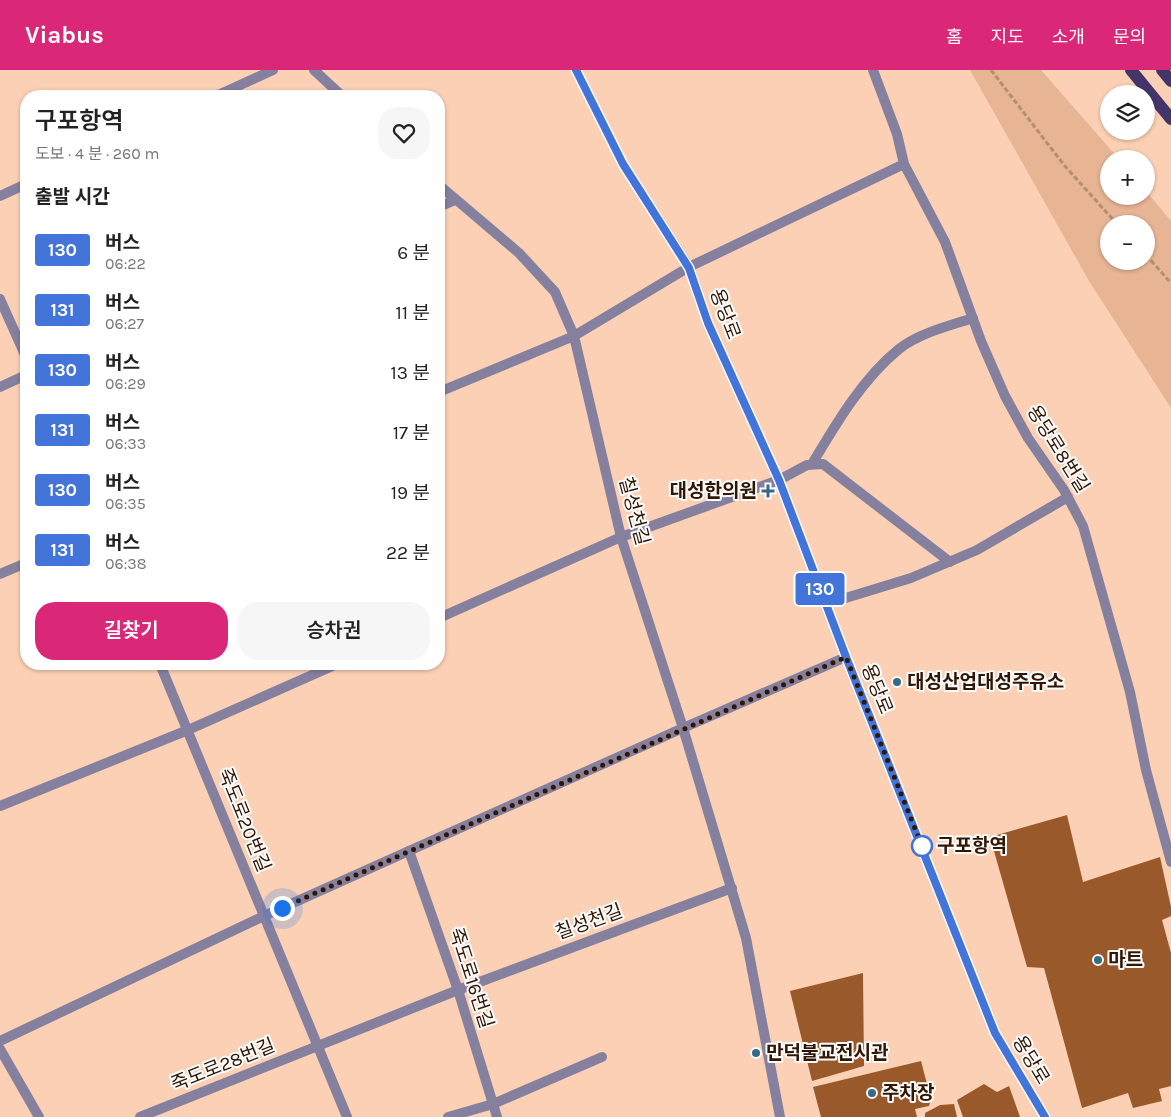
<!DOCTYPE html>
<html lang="ko">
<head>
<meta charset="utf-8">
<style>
  :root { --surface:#fff; --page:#f6f6f6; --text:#222; --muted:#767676; --accent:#db2777 }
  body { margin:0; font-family:Karla,"Noto Sans KR",sans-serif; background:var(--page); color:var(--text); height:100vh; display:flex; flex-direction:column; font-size:19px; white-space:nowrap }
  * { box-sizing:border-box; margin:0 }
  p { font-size:16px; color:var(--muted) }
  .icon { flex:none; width:28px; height:28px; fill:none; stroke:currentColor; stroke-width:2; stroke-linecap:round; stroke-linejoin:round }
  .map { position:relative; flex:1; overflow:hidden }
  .details { position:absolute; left:20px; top:20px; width:425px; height:580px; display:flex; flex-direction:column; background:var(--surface); border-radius:20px; box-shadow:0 1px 4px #0004 }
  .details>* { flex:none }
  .badge { padding:0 10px; border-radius:4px; font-size:18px; line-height:32px }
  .buttons { position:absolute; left:1100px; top:15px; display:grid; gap:10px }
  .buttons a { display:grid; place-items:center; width:55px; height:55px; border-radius:50%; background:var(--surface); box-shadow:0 1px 4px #0004; font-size:25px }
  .you { position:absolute; width:25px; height:25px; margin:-12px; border:4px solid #fff; border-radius:50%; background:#1a73e8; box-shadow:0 0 0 8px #1a73e833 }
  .map>.badge { position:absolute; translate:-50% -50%; box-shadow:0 0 0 2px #fff }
  h2 { padding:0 15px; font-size:19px; line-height:45px }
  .round { display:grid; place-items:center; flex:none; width:52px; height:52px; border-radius:20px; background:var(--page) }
  .head { display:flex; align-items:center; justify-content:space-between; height:85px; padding:0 15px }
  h1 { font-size:24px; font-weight:600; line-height:38px }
  .primary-button { display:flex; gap:10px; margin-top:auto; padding:10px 15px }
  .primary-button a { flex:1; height:58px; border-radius:20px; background:var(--accent); color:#fff; font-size:20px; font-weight:600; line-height:58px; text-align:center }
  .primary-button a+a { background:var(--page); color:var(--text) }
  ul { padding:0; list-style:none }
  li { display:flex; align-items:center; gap:15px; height:60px; padding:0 15px }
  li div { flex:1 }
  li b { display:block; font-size:19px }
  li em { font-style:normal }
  li .badge { min-width:55px; font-weight:700; text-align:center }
  header { display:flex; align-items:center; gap:30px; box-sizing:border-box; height:70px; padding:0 25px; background:var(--accent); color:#fff }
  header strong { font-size:24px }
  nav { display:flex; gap:28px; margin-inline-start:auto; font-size:18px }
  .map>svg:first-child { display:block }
  .green { fill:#e7b494; fill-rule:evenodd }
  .building { fill:#99592b }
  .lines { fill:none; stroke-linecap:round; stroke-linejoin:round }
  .path { stroke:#b38e75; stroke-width:3; stroke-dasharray:5 2.5; stroke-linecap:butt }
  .lane { stroke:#86809f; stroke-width:10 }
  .street { stroke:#86809f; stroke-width:10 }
  .secondary { stroke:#5e5480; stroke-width:10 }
  .primary { stroke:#43356a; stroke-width:12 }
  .line-casing { stroke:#fff; stroke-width:11 }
  .line { stroke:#4374d9; stroke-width:8 }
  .walk { stroke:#301603; stroke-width:5; stroke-dasharray:0 9 }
  .poi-dot { fill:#366b87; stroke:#fbfbfb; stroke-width:2 }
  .stop-dot { fill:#fff; stroke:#4374d9; stroke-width:2.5 }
  .labels { text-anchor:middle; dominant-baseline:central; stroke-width:4; stroke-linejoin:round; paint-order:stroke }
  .street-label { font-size:19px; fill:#301603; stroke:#fbfbfb }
  .poi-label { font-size:19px; font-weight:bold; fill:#301603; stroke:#fbfbfb; text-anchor:start }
  .stop-label { font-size:19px; font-weight:bold; fill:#301603; stroke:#fbfbfb; text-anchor:start }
</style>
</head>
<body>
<header>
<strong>Viabus</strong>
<nav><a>홈</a><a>지도</a><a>소개</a><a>문의</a></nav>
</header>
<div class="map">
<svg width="1171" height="1047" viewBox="0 0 1171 1047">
  <rect width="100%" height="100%" fill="#fcd0b4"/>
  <path class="green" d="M970,0H1041L1119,89H1109V126H1146V121L1171,151V338L1089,211ZM1109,154H1146V191H1109Z"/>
  <path class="building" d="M1067,745L1083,812L1160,787L1171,837V846L1162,850L1171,883V1016L1159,1019L1162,1031L1133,1038L1128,1023L1082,1038L1044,898L1027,897L990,767Z
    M863,903L864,996L812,1011L790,921Z
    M921,991L931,1029L929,1036L915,1039L917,1047H821L813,1017Z
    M984,1014L997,1022L1009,1016L1020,1047H963L957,1030Z
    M954,1034L957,1047H925V1043L940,1035Z"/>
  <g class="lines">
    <path class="path" d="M991,0L1064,95L1117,154
      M1146,185L1171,213"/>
    <path class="lane" d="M439,137L455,130
      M0,317L26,305
      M812,394C836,354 862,309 899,279C919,263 949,256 973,248
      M826,534L911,508L977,480L1068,427
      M439,548L621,467L779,410L807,395L823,394L950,492
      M0,736L188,660L337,594
      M0,971L264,846L683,658
      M140,1047L458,920L732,818
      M448,1047L493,1034L602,987"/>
    <path class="street" d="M314,0L342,26
      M873,0L897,64L904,94L945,172L981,271L1005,326L1028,368L1064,420L1083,456L1130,622L1146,700L1171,792
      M216,26L273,0
      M439,115L519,183L555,222L574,266L621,467L683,658L746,868L780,1047
      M0,126L26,114
      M0,229L26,287
      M439,322L574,266L689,197L904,94
      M0,504L26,493
      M160,594L347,1047
      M683,658L846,587
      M409,781L458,920L497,1047
      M0,979L39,1047"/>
    <path class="secondary" d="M576,0L623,94L689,197L708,253L779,410L846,587L995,963L1045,1047"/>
    <path class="primary" d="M1131,0L1171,49
      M1162,0L1171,11"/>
  </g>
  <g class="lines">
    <g class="line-casing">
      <path id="line" d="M576,0L623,94L689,198L708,253L779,410L846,587L995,963L1045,1047"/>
    </g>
    <use href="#line" class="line"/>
    <path class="walk" d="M282,838L846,587L922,776"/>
  </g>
  <g class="poi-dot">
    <path d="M765.5 413.5h5v5h5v5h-5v5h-5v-5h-5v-5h5z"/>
    <circle cx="897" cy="612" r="5"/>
    <circle cx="1098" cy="890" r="5"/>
    <circle cx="756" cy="983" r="5"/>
    <circle cx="872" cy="1023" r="5"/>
  </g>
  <circle class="stop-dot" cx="922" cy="776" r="10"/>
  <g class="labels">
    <g class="street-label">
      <text transform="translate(725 244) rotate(69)">용당로</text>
      <text transform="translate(1058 379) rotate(58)">용당로8번길</text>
      <text transform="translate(634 441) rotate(75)">칠성천길</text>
      <text transform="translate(877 619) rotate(68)">용당로</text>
      <text transform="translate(244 750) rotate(68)">죽도로20번길</text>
      <text transform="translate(589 852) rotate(-20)">칠성천길</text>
      <text transform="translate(471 908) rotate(72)">죽도로16번길</text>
      <text transform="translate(1031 990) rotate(59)">용당로</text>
      <text transform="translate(223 995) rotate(-22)">죽도로28번길</text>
    </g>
    <g class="poi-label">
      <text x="757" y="421" text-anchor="end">대성한의원</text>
      <text x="907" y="612">대성산업대성주유소</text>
      <text x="1108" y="890">마트</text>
      <text x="766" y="983">만덕불교전시관</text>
      <text x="882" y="1023">주차장</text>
    </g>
    <g class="stop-label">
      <text x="937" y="776">구포항역</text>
    </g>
  </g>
</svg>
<div class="buttons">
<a><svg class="icon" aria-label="layers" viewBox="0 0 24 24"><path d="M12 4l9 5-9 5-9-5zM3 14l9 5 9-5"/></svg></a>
<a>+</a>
<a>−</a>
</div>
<div class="you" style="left:282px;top:838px"></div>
<b class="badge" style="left:820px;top:519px;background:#4374d9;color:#fff">130</b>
<section class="details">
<div class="head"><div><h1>구포항역</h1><p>도보 · 4 분 · 260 m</p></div><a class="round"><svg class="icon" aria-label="heart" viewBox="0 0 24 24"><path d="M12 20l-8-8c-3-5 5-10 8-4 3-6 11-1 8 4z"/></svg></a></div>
<h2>출발 시간</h2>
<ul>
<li><span class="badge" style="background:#4374d9;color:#fff">130</span><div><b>버스</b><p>06:22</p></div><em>6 분</em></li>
<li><span class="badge" style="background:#4374d9;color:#fff">131</span><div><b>버스</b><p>06:27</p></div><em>11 분</em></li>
<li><span class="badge" style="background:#4374d9;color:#fff">130</span><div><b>버스</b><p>06:29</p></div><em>13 분</em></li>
<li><span class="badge" style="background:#4374d9;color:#fff">131</span><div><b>버스</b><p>06:33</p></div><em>17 분</em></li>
<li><span class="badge" style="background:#4374d9;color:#fff">130</span><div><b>버스</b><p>06:35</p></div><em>19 분</em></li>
<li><span class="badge" style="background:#4374d9;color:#fff">131</span><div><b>버스</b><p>06:38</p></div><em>22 분</em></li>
</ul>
<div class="primary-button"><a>길찾기</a><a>승차권</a></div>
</section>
</div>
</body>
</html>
